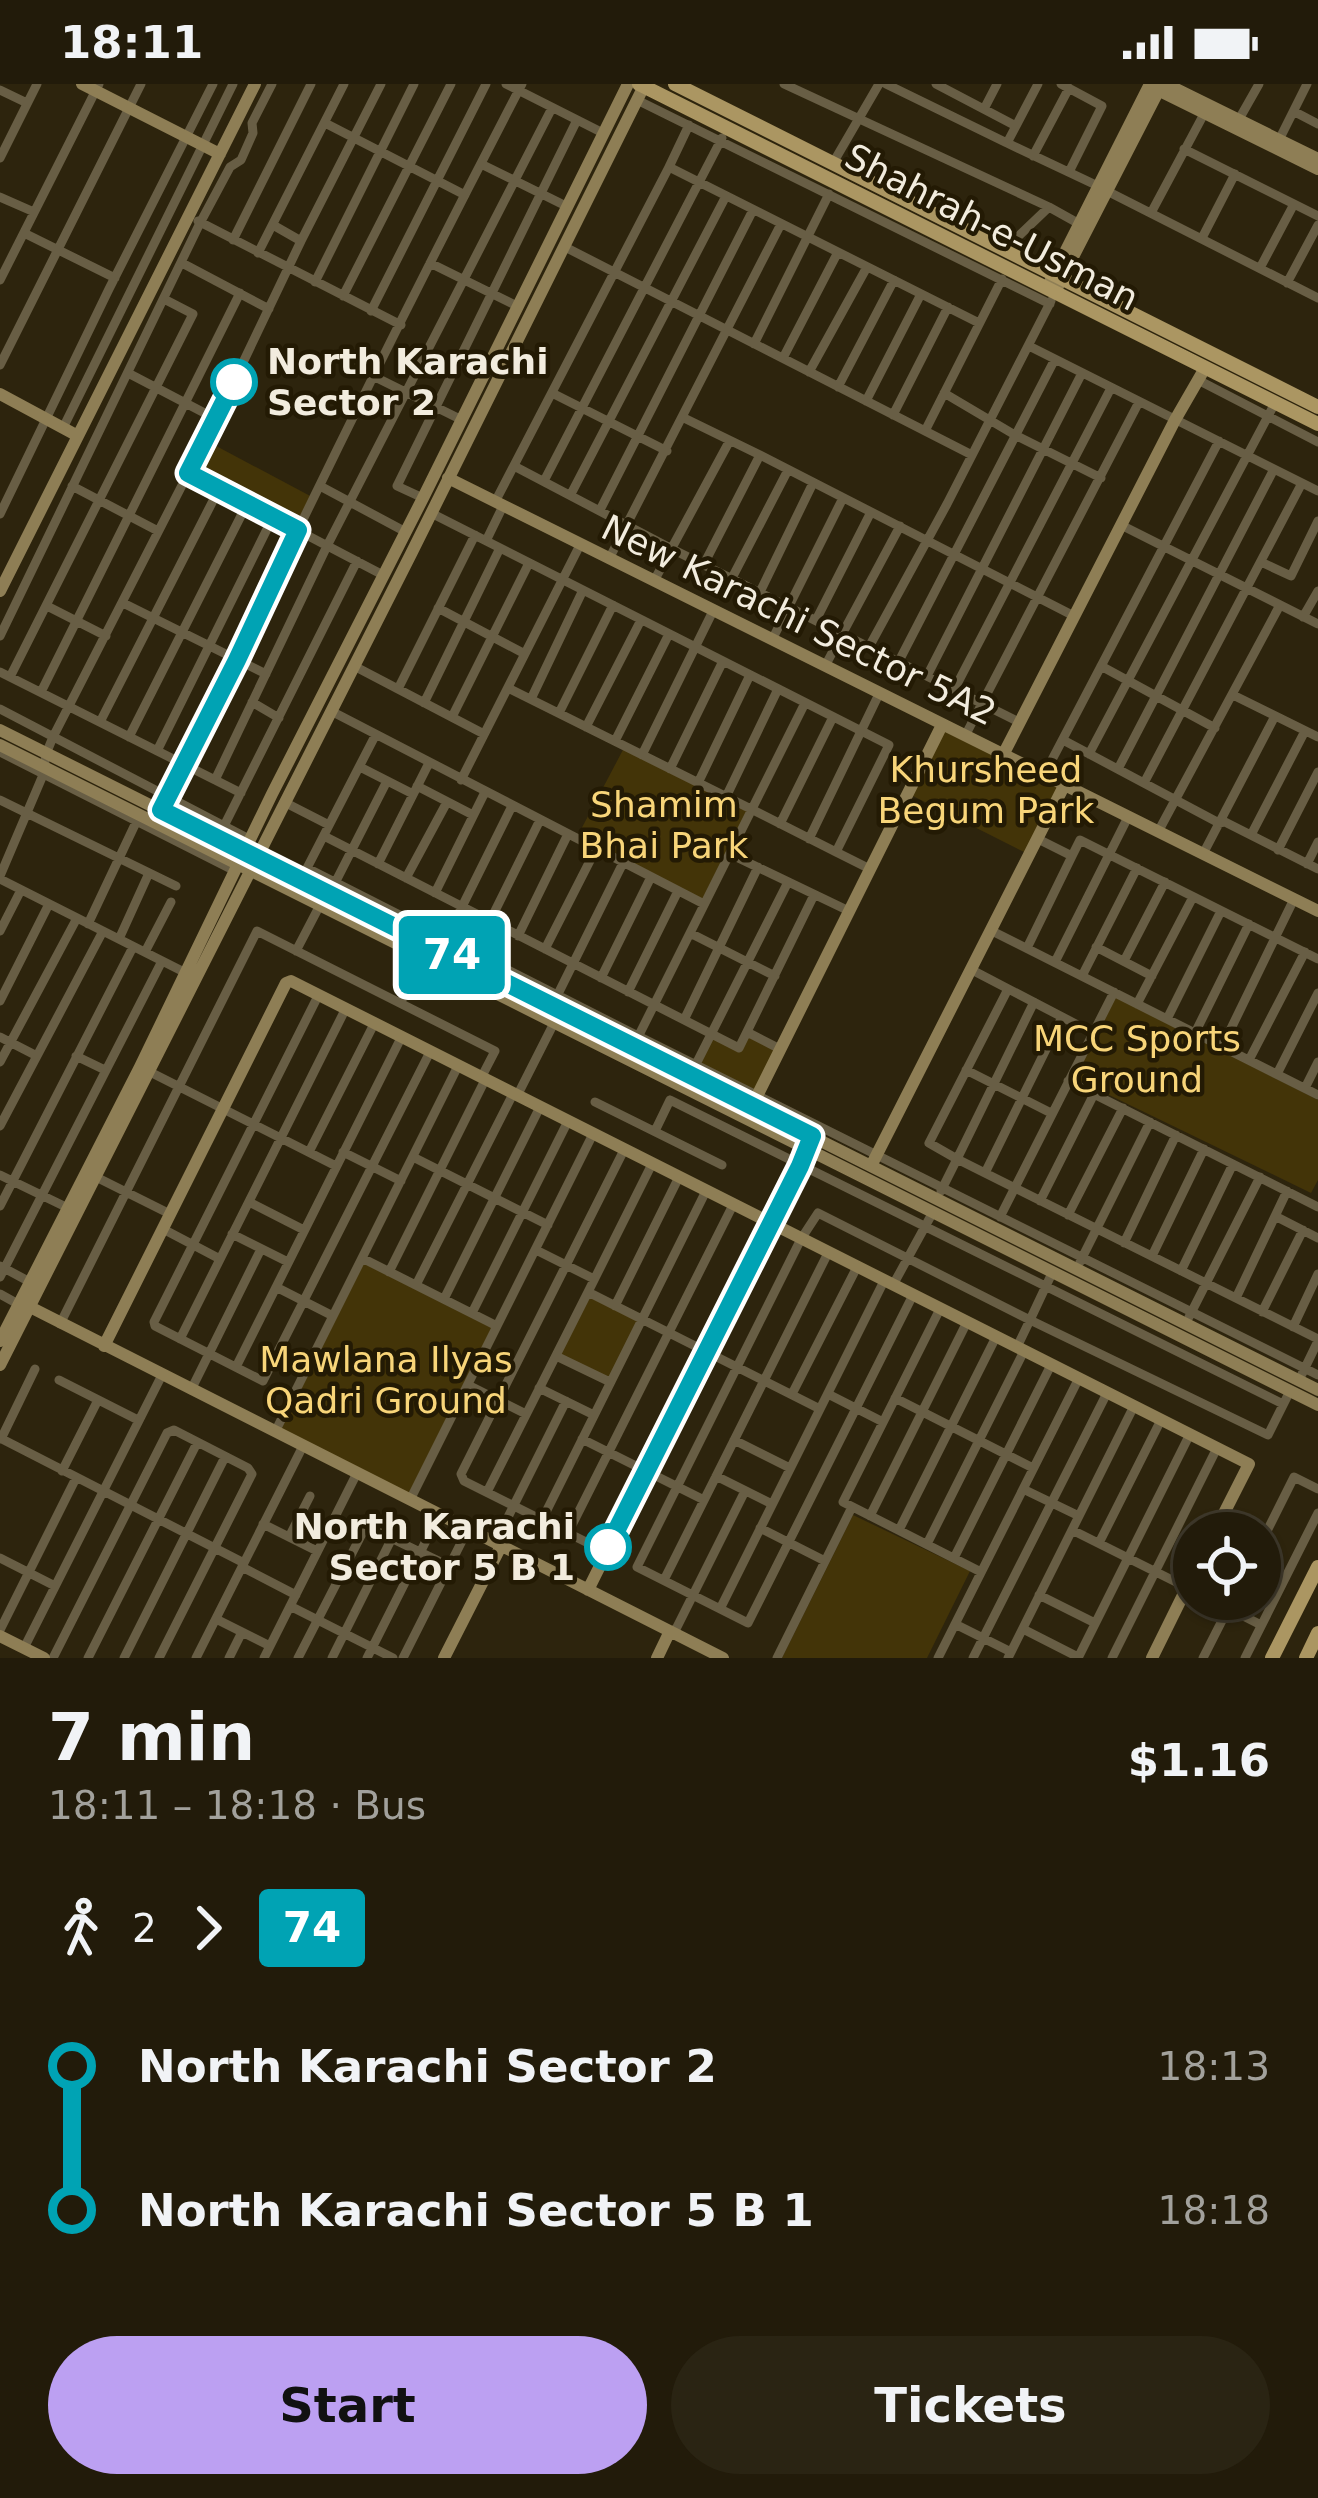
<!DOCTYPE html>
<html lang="en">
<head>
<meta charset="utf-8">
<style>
  :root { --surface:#221b0a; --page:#2a2413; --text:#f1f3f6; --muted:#a2a19c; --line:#3f392b; --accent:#bca0f2 }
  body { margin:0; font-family:"DejaVu Sans",sans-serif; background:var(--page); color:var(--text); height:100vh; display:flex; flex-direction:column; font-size:45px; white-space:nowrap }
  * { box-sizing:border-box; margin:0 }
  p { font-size:39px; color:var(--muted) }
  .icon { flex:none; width:66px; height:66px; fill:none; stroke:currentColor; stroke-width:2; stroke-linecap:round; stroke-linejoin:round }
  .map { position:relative; height:1574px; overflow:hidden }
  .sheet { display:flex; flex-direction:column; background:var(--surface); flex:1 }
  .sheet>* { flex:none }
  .badge { padding:0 24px; border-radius:9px; font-size:42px; line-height:78px }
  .controls { position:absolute; left:1173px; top:1428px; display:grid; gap:24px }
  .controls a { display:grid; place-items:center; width:108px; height:108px; border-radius:50%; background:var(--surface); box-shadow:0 3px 9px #0004,0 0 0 3px var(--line); font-size:60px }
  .map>.badge { position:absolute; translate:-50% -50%; box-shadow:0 0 0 6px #fff }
  .legs { display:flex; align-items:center; gap:18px; height:132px; padding:0 48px; font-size:39px }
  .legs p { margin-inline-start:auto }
  .head { display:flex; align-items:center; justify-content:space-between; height:204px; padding:0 48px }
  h1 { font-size:66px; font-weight:600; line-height:90px }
  .action { display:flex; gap:24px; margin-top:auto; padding:24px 48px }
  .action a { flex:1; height:138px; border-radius:72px; background:var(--accent); color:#111; font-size:48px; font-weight:600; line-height:138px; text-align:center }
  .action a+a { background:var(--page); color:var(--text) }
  ul { padding:0 48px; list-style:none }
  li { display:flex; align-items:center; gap:42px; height:144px; font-size:45px }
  li i { display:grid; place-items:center; width:18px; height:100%; margin:0 15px; background:currentColor }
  li i::after { content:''; width:30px; height:30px; margin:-15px; border:9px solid; border-radius:50%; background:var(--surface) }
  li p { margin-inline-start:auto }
  li:first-child i { background:linear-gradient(#0000 50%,currentColor 0) }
  li:last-child i { background:linear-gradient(currentColor 50%,#0000 0) }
  .status { display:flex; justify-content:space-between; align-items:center; height:84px; padding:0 60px; background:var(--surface); direction:ltr }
  .status svg { height:33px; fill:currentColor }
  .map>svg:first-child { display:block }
  .green { fill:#433408 }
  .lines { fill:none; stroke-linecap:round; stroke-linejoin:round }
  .street { stroke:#685e45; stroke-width:9 }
  .secondary { stroke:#8e7e55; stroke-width:12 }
  .primary { stroke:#ab9662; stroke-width:14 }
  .line-1-casing { stroke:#fff; stroke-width:27 }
  .line-1 { stroke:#00a3b4; stroke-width:18 }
  .stop-1-dot { fill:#fff; stroke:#00a3b4; stroke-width:6 }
  .labels { text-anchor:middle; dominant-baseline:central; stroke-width:9; stroke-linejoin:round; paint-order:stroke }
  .street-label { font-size:36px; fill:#f2ecde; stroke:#231a04 }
  .stop-label { font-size:36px; font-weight:bold; fill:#f2ecde; stroke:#231a04; text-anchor:start }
  .park-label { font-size:36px; fill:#f8d579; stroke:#231a04 }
</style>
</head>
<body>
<div class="status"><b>18:11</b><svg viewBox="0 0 49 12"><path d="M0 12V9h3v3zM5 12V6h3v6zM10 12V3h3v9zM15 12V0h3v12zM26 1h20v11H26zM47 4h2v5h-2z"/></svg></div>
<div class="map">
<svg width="1318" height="1574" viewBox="0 0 1318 1574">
  <rect width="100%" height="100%" fill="#2d240d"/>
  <path class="green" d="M205,356L314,414L298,446L188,389Z
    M942,641L1064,702L1030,771L907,709Z
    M625,662L752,729L704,820L577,753Z
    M1115,912L1318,1016V1096L1311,1109L1074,994Z
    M748,950L777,965L755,1010L698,980L712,952L739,965Z
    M365,1176L495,1243L408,1415L276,1349Z
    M588,1208L642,1235L610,1298L556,1272Z
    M853,1431L970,1487L927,1574H782Z"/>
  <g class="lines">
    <path class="street" d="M506,0L603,49
      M784,0L1049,123
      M886,0L1007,59
      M936,0L1016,42L1007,59L1098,102
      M1061,0L1102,22L1069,88
      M0,6L27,19
      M637,16L1050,220
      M984,25L997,0
      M1295,28L1318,40
      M1238,37L1259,0
      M325,39L465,111
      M1016,42L1038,0
      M1279,56L1307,0
      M1184,65L1318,132
      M1033,72L1069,4
      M0,74L37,0
      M833,79L879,0
      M481,80L566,122
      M669,83L689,41
      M1107,107L1318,214
      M0,113L34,128
      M1151,129L1205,28
      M198,137L401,241
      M273,141L301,157
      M24,149L115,194
      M1202,154L1235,90
      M233,156L311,0
      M565,163L972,371
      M1003,167L1049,123L1083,142
      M258,169L344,0
      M182,179L269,225
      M430,179L517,222
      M1260,184L1294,120
      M0,196L99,0
      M315,198L414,0
      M1287,199L1318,141
      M343,212L451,0
      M371,227L486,0
      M754,260L829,110
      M1029,262L1318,407
      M783,274L838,168
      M0,281L141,0
      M809,288L867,183
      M128,289L216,335
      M375,293L462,336
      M1198,296L1318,358
      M838,303L894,196
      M552,309L667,367
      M944,309L1015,351L1101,394
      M866,317L921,210
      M893,331L948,223
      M684,334L760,371L1074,532
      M63,344L233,0
      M925,347L1002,195
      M514,382L672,465L1019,638
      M188,389L383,491
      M544,397L722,54
      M72,402L158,447
      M320,402L404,447
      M571,410L726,112
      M423,414L397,402L577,36
      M495,418L669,83L979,239
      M600,426L753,126
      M431,429L889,661L836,768L870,785
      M0,430L109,205L213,0
      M1121,441L1318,540
      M486,457L503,422
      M609,475L781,140
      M1261,478L1291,492L1318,437
      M704,480L760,371
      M732,494L788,386
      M654,497L729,358
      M760,508L813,399
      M123,519L266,590
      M47,522L106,552
      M438,524L525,570
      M1303,533L1318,507
      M816,536L871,428
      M0,552L200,139L230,83L241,76L253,49L252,39L272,0
      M772,556L843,414
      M869,563L947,420L1051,217
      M899,577L1055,275
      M354,582L484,650
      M825,582L900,442
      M1101,582L1215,644
      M0,588L241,709
      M927,592L1082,289
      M10,593L193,230L164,215
      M508,604L751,725
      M398,605L475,451
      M954,606L1111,304
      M41,608L240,209
      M1233,611L1318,653
      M531,615L583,506
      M252,618L279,634
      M424,619L500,464
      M0,625L251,756
      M331,627L704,820
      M559,629L613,521
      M452,633L529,479
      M100,638L219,405
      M586,643L641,536
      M375,652L307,784L638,952L1318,1291
      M965,652L1139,318
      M129,653L247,420
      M1063,656L1219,739L1225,738L1318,785
      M615,657L669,550
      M157,667L273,433
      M0,668L235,787
      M1089,670L1275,319
      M642,671L713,527
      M360,683L413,710
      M670,685L723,577
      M1118,685L1274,385
      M1044,691L1219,357
      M215,696L327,462L552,24
      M461,696L580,461
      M698,699L750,591
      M1144,699L1302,399
      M417,702L473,731
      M726,713L778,605
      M0,716L176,802
      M284,718L329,741
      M751,725L836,768
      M161,726C211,636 252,540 297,448C370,297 445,148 522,0
      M780,740L833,633
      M224,742L357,477
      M1158,748L1280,521
      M1251,751L1305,647
      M324,752L739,964L814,811
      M809,755L879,610
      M1038,755L1072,772L1080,756L1318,875
      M1278,766L1318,688
      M730,770L849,827
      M1203,770L1275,632
      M378,780L429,679
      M1307,780L1318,758
      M0,792L43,691L46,670L53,653L216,335L301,157L381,0
      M406,794L447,718
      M0,795L186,889
      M335,799L387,697
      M435,809L485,708
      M490,837L540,736
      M88,840L139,732
      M0,847L21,806
      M992,847L1318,1011
      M690,849L775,892
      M518,852L568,750
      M119,855L149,789
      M445,857L512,722
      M1096,863L1152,892
      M1027,864L1072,772
      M545,865L596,765
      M296,867L320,821
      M145,868L171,818
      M1124,877L1165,798
      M1055,878L1128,733
      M972,886L1093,949
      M1082,892L1137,784
      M601,894L651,793
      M628,908L678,807
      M318,912L154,1238L155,1242L263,1297L430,968
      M556,914L623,779
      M0,917L49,820
      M1034,918L957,1075L1318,1255
      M400,919L425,874
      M1137,920L1193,813
      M1167,935L1221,827
      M684,936L758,783
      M747,948L780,965
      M1195,949L1249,840
      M0,953L37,972
      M638,953L805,619
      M1222,963L1294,815
      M76,972L105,986
      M1249,976L1305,868
      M0,978L77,834
      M693,986L788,798
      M966,986L1051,1029
      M150,988L336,1082
      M1277,990L1318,909
      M1068,997L1318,1123
      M1305,1004L1318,978
      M517,1012L554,939
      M670,1016L1283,1320
      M595,1018L722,1081
      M0,1042L103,847
      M655,1047L670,1016
      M309,1068L374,940
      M343,1068L401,1097
      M413,1073L548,1141
      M985,1089L1062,933
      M0,1091L68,1124
      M96,1093L170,1130
      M941,1107L957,1075L929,1059L1008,905
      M1040,1117L1094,1010
      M249,1118L304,1146
      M0,1122L133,863
      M1068,1131L1123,1024
      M1275,1132L1318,1154
      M1000,1133L1114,908
      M163,1145L220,1175
      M232,1150L288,1178
      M1124,1159L1176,1051
      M536,1166L594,1195
      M1152,1172L1204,1065
      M362,1174L458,982
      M1080,1178L1150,1038
      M0,1182L30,1198
      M1053,1187L1030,1236L1268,1351L1290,1307
      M1181,1187L1233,1080
      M389,1188L485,996
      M0,1193L162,877
      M416,1201L513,1010
      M893,1201L933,1128
      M276,1203L333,1232
      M588,1208L652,1080
      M0,1210L18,1220
      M913,1211L748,1539L637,1483L801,1155L818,1129L1030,1236L1017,1263
      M1236,1214L1287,1107
      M444,1215L540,1023
      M615,1222L679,1093
      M940,1225L843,1418L981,1488
      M1262,1228L1303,1146
      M472,1229L568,1037
      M1189,1233L1260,1093
      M60,1240L257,847L495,967L481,994
      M497,1242L593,1050
      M1293,1243L1318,1190
      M180,1255L345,926
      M556,1272L610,1298
      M236,1283L401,954
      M1302,1290L1318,1257
      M59,1296L138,1336
      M468,1301L526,1330
      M539,1304L594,1331
      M191,1306L261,1165
      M792,1310L857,1183
      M828,1310L883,1338
      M895,1314L1033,1384
      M820,1325L884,1197
      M275,1348L362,1174L497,1242L410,1416
      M0,1354L244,1479
      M1,1355L35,1285
      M582,1355L704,1416
      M734,1356L790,1384
      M62,1387L98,1316
      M716,1392L772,1420
      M1023,1405L1079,1432
      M487,1408L588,1208L820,1325L720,1525
      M870,1432L967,1238
      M542,1436L706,1107
      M263,1440L317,1467
      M760,1444L825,1477
      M899,1446L996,1253
      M1072,1446L1194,1507
      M568,1449L733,1121
      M289,1453L310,1412
      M495,1459L566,1317
      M1099,1459L1161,1336
      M927,1460L1024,1267
      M1260,1461L1294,1393L1318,1405
      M606,1468L464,1397L461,1390L624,1066
      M0,1474L55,1502
      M954,1474L1051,1281
      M242,1483L296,1511
      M664,1496L828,1169
      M1039,1511L1095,1539
      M1210,1515L1261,1541
      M290,1522L393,1574
      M216,1535L270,1562
      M955,1540L1011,1568
      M1023,1545L1078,1573
      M0,1546L76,1394
      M674,1549L745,1407
      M24,1564L162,1291
      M53,1574L167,1349L174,1346L248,1384L252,1390L159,1574
      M88,1574L197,1359
      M124,1574L225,1373
      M196,1574L303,1362
      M229,1574L242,1548
      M264,1574L357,1389
      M298,1574L366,1442L449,1482
      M332,1574L392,1454
      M367,1574L439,1431
      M403,1574L468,1445
      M777,1574L852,1423
      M938,1574L1079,1294
      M973,1574L1107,1309
      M1008,1574L1134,1322
      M1078,1574L1190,1350
      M1112,1574L1217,1364
      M1203,1574L1233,1515
      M1245,1574L1318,1429"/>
    <path class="secondary" d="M82,0L220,70
      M1166,0L1318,75
      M1152,3L1318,85
      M1050,198L1150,0
      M1058,202L1162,0
      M0,310L78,352
      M448,394L1318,827
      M0,507L255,0
      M0,646L1318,1306
      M0,661L1318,1321
      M1003,671L1175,336L1205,284
      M752,1022L942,641
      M871,1082L1064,702
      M30,1223L723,1574
      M0,1257L140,983L272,710L423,414L628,0
      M104,1262L286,899L291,897L1249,1380L1214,1449
      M0,1281L411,470L645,0
      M588,1506L809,1061
      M0,1552L44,1574
      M444,1574L501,1462
      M657,1574L670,1547
      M1152,1574L1194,1489"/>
    <path class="primary" d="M639,0L1318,340
      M675,0L1318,323
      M1272,1574L1318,1483
      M1306,1574L1318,1549"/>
  </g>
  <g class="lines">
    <g class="line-1-casing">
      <path id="line-1" d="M234,298L188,389L298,446L237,576L161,726L812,1052L800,1082L608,1463"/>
    </g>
    <use href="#line-1" class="line-1"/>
  </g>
  <g class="stop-1-dot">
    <circle cx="234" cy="298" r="21"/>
    <circle cx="608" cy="1463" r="21"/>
  </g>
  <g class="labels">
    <g class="street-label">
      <text transform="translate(992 143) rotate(27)">Shahrah-e-Usman</text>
      <text transform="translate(799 536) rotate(26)">New Karachi Sector 5A2</text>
    </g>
    <g class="stop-label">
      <text x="267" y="277">North Karachi<tspan x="267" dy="41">Sector 2</tspan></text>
      <text x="575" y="1442" text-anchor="end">North Karachi<tspan x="575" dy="41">Sector 5 B 1</tspan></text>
    </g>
    <g class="park-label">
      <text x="986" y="685">Khursheed<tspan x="986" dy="41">Begum Park</tspan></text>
      <text x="664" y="720">Shamim<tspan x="664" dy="41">Bhai Park</tspan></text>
      <text x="1137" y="954">MCC Sports<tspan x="1137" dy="41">Ground</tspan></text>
      <text x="386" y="1275">Mawlana Ilyas<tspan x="386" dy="41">Qadri Ground</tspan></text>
    </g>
  </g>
</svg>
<div class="controls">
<a><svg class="icon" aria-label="locate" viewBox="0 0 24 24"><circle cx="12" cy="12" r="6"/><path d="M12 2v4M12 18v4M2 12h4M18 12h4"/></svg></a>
</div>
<b class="badge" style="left:452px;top:871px;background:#00a3b4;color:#fff">74</b>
</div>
<section class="sheet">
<div class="head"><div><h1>7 min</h1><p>18:11 – 18:18 · Bus</p></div><b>$1.16</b></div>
<div class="legs"><svg class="icon" aria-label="walk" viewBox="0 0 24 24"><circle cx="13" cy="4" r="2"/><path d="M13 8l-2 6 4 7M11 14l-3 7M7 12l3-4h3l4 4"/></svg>2<svg class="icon" aria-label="forward" viewBox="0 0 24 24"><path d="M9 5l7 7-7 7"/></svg><b class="badge" style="background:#00a3b4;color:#fff">74</b></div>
<ul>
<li><i style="color:#00a3b4"></i><b>North Karachi Sector 2</b><p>18:13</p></li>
<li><i style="color:#00a3b4"></i><b>North Karachi Sector 5 B 1</b><p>18:18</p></li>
</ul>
<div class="action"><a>Start</a><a>Tickets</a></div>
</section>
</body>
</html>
